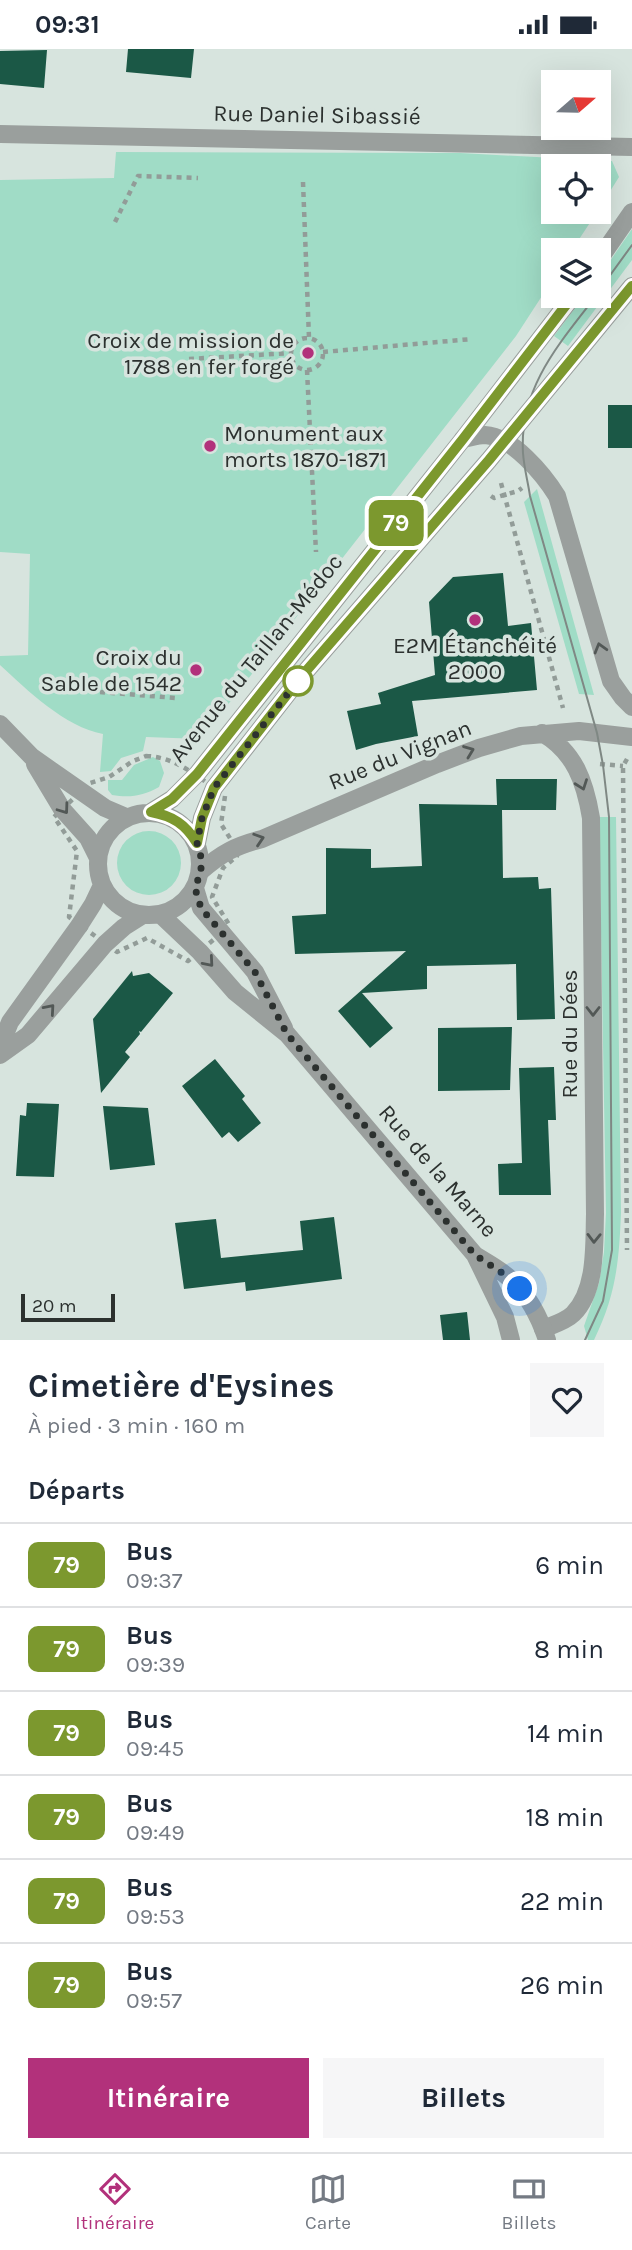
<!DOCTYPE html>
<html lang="fr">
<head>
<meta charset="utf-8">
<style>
  :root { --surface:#fff; --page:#f6f6f7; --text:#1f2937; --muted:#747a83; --line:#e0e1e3; --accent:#b2317b }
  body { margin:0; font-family:Karla,sans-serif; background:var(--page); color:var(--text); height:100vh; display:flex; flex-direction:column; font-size:26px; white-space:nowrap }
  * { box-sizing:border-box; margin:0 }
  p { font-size:23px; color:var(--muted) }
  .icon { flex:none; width:38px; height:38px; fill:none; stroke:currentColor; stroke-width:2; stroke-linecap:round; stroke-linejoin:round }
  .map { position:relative; height:1291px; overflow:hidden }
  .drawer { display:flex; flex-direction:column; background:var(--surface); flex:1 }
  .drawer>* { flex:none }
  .badge { padding:0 14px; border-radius:10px; font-size:24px; line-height:46px }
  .needle { width:46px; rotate:70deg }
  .tools { position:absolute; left:541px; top:21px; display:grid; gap:14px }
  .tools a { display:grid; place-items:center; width:70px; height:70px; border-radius:0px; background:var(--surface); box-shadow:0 7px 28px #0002; font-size:35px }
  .scale { position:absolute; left:21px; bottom:18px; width:94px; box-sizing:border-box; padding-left:7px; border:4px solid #2c312f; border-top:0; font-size:19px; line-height:24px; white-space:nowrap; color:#2c312f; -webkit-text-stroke:5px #d7e4de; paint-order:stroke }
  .you { position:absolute; width:35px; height:35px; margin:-18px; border:5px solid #fff; border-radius:50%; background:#1a73e8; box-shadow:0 0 0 10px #1a73e833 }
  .map>.badge { position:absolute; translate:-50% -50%; box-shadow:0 0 0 4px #fff }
  h2 { padding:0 28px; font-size:26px; line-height:63px }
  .round { display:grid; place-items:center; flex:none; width:74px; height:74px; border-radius:0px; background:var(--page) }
  .overview { display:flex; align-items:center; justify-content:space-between; height:119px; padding:0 28px }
  h1 { font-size:33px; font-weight:700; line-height:52px }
  .primary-button { display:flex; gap:14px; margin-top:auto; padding:14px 28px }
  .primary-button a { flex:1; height:80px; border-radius:0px; background:var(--accent); color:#fff; font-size:28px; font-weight:700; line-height:80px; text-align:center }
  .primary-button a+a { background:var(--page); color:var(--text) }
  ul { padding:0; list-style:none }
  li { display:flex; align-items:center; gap:21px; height:84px; padding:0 28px; border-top:2px solid var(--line) }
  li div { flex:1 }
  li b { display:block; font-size:26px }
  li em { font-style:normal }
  li .badge { min-width:77px; font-weight:700; text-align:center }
  .status { display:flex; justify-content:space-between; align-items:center; height:49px; padding:0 35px; background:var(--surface); direction:ltr }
  .status svg { height:19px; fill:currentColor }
  .menu { display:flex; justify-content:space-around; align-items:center; height:98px; border-top:2px solid var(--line); background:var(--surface); font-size:19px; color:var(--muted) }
  .menu a { display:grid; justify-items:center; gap:4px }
  .menu .current { color:var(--accent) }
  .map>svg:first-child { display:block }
  .green { fill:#a0dcc6 }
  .building { fill:#1b5846 }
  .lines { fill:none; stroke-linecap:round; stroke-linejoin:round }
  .path { stroke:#929c98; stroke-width:4.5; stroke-dasharray:5 5; stroke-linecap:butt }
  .minor { stroke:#9a9f9d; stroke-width:18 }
  .tertiary { stroke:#9a9f9d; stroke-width:18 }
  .tram { stroke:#7f8884; stroke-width:2 }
  .oneway { stroke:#525856 }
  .line-casing { stroke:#fff; stroke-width:16 }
  .line { stroke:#7c982e; stroke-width:10 }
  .walk { stroke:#2c312f; stroke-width:7; stroke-dasharray:0 12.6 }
  .poi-dot { fill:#b2317b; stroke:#d7e4de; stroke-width:2.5 }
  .stop-dot { fill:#fff; stroke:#7c982e; stroke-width:3.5 }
  .labels { text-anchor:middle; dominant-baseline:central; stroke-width:7; stroke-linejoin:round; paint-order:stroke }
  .street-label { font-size:23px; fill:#2c312f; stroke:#d7e4de }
  .poi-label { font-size:23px; fill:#2c312f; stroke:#d7e4de; text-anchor:end }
</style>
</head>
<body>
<div class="status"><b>09:31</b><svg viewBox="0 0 49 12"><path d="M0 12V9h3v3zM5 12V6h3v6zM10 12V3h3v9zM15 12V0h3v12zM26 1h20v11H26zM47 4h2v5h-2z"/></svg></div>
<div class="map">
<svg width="632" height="1291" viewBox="0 0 632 1291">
  <rect width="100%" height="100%" fill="#d7e4de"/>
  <path class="green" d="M116,103L460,104L612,112L619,128L599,160L598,117H553V163H597L572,201H553V230L516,287L201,690L146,688L143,702L121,709L111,722L100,723L103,685C65,678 27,641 0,616V607L28,606L30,505L0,503V131L114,129Z
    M632,180V211L568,297L554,287L584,247H598L599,228Z
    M537,440L594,646L579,645L524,453Z
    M153,708L160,712L164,724L159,738C143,747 130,749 112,746L108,741V731H122L134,716Z
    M599,768H616L621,1164C619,1213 616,1246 594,1291H588L584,1277L599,1234L604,1203L606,1164Z
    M117 814a32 32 0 1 1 64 0a32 32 0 1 1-64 0Z"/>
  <path class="building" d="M128,0H194L191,29L126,23Z
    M47,1L44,39L0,35V2Z
    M608,356H632V399H608Z
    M503,524L508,577L531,574L537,641L412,652L418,687L376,695L356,701L347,662L381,655L378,644L435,626L429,553L453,528Z
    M496,730H557L556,761H502L503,829L538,828L539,840L551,839L555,970L517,971L516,915L427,917V940L362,944L393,979L370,999L338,962L406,902L295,905L292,867L326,865V799L371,800V819L422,817L419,755L497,756Z
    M132,922L133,927L149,924L173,944L141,983L139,982L140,985L125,1003L130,1008L101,1044L93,970Z
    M512,978L510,1041L438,1042V979Z
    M215,1010L245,1047L242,1050L261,1074L238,1093L229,1083L222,1089L182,1037Z
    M554,1018L556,1071H548L551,1146H499L498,1115L522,1114L519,1019Z
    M27,1054L59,1055L54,1128L16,1127L20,1066L26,1067Z
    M103,1057L148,1059L155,1116L110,1121Z
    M334,1168L342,1230L246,1242L245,1233L184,1240L175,1174L216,1170L221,1209L303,1201L300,1172Z
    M467,1263L470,1291H443L440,1266Z"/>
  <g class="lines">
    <path class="path" d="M303,133L309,289
      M115,173L138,127L198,129
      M291 305a16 16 0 1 1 32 0a16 16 0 1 1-32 0Z
      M323,303L472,290
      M189,310L291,304
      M307,321L316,503
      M501,434L563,659
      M491,447L494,449L518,442L522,439
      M100,643L176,649
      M146,707C177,708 201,730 225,747L221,775L235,797L237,807L223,819L212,848L230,877L188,912L147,889L117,903L69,868L77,802L54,768L90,734L109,728L133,712Z
      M627,710L623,717L627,1201
      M600,715L623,717"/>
    <path class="minor" d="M0,85L632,98
      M463,390C469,389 478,386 485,386C512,387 544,426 557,447L611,632L623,649L632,658
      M542,684C575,703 585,733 591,769L595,1165C594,1196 597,1241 573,1265C566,1272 553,1276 543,1280
      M201,822C222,804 235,797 262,790L437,715L479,699L521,687L579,682L632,688"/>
    <path class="tertiary" d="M598,212L632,163
      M0,675L32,708L105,759L126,768
      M35,715L62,760L88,789L98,809
      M151,763L172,750L197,725L463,390L573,247
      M98 815a51 51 0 1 1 102 0a51 51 0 1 1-102 0Z
      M197,794L202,769L214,739L300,629L489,411L632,237
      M195,839L201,859L255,923L284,979
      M161,866L200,903L235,943L287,985L475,1206C486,1213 498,1219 508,1228C527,1243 540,1269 547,1291
      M0,998L10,973L79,877L93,855L102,836
      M0,1006L28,986L105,895L124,878L143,866
      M475,1206L505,1268L511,1291"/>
    <path class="tram" d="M598,243L632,196
      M585,1291L603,1252L612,1201L609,768L603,716L597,684L530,447C528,433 524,419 523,404C519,339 559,295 596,247"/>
  </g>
  <defs><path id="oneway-chevron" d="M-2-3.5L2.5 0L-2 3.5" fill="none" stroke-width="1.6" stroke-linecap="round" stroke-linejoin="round" transform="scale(1.75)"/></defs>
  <g class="oneway">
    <use href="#oneway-chevron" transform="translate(600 599) rotate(-106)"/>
    <use href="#oneway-chevron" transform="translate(469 702) rotate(-21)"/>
    <use href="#oneway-chevron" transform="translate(582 736) rotate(70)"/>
    <use href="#oneway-chevron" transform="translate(64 760) rotate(54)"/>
    <use href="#oneway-chevron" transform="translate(259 790) rotate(-18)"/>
    <use href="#oneway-chevron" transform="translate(209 913) rotate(49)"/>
    <use href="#oneway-chevron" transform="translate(50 960) rotate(-49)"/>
    <use href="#oneway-chevron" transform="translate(593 962) rotate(90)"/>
    <use href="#oneway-chevron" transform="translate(594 1189) rotate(91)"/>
  </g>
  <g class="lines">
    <g class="line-casing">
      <path id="line" d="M573,247L463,390L197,725L172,750L151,763C173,767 185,775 197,794L202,769L214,739L300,629L489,411L632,237"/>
    </g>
    <use href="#line" class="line"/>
    <path class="walk" d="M298,632L300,629L214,739L202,769L197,794L201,808V822L195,839L201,859L255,923L287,985L475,1206L510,1229L520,1240"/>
  </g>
  <g class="poi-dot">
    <circle cx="308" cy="304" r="7"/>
    <circle cx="210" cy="397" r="7"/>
    <circle cx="475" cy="571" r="7"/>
    <circle cx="196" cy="621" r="7"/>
  </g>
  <circle class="stop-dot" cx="298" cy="632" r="14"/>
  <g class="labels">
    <g class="street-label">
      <text transform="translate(317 66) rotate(1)">Rue Daniel Sibassié</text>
      <text transform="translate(256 609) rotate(-51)">Avenue du Taillan-Médoc</text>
      <text transform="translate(400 706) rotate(-22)">Rue du Vignan</text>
      <text transform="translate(569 985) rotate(-90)">Rue du Dées</text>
      <text transform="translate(438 1122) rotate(49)">Rue de la Marne</text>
    </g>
    <g class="poi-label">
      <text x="294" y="291">Croix de mission de<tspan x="294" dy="26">1788 en fer forgé</tspan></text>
      <text x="224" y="384" text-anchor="start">Monument aux<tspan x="224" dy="26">morts 1870-1871</tspan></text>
      <text x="475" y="596" text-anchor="middle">E2M Étanchéité<tspan x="475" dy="26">2000</tspan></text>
      <text x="182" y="608">Croix du<tspan x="182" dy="26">Sable de 1542</tspan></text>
    </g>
  </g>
</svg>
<div class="tools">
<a><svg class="needle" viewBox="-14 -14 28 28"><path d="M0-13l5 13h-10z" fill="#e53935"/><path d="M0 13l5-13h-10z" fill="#747a83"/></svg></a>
<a><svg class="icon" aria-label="locate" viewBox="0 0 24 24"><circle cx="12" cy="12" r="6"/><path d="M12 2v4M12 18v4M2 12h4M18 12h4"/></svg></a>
<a><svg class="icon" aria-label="layers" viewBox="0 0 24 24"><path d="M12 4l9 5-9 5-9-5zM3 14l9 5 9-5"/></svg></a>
</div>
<div class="scale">20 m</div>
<div class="you" style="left:520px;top:1240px"></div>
<b class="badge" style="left:396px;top:474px;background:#7c982e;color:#fff">79</b>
</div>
<section class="drawer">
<div class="overview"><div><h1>Cimetière d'Eysines</h1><p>À pied · 3 min · 160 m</p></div><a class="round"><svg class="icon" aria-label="heart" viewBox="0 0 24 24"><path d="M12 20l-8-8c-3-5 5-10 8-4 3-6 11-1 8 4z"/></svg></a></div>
<h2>Départs</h2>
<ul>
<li><span class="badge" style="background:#7c982e;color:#fff">79</span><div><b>Bus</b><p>09:37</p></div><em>6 min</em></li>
<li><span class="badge" style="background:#7c982e;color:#fff">79</span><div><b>Bus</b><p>09:39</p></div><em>8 min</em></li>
<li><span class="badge" style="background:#7c982e;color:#fff">79</span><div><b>Bus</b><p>09:45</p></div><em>14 min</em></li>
<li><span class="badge" style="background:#7c982e;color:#fff">79</span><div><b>Bus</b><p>09:49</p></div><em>18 min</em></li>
<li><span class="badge" style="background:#7c982e;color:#fff">79</span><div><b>Bus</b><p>09:53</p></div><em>22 min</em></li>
<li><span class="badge" style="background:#7c982e;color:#fff">79</span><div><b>Bus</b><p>09:57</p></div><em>26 min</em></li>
</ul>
<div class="primary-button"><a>Itinéraire</a><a>Billets</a></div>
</section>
<nav class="menu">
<a class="current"><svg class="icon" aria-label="directions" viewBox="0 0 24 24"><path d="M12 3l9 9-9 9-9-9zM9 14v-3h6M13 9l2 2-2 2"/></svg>Itinéraire</a>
<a><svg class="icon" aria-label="map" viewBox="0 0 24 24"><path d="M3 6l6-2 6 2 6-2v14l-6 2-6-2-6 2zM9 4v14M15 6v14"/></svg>Carte</a>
<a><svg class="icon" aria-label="tickets" viewBox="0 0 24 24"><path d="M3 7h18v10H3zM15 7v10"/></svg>Billets</a>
</nav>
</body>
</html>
